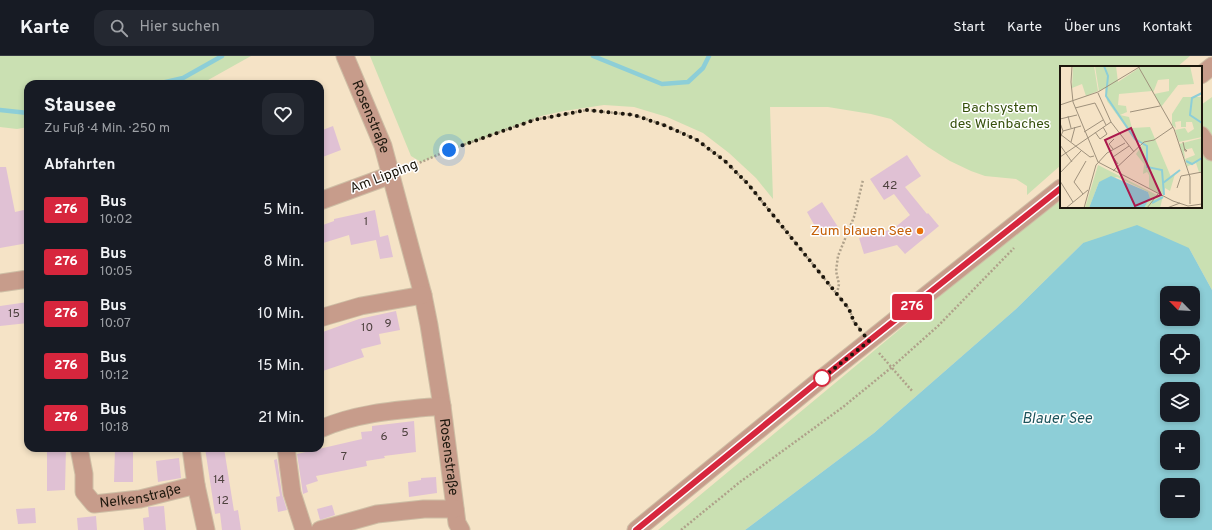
<!DOCTYPE html>
<html lang="de">
<head>
<meta charset="utf-8">
<style>
  :root { --surface:#171b24; --page:#242831; --text:#f1f3f6; --muted:#9ea1a6; --line:#363941 }
  body { margin:0; font-family:Overpass,sans-serif; background:var(--page); color:var(--text); height:100vh; display:flex; flex-direction:column; font-size:15px; white-space:nowrap }
  * { box-sizing:border-box; margin:0 }
  p { font-size:13px; color:var(--muted) }
  .icon { flex:none; width:22px; height:22px; fill:none; stroke:currentColor; stroke-width:2; stroke-linecap:round; stroke-linejoin:round }
  .map { position:relative; flex:1; overflow:hidden }
  .side { position:absolute; left:24px; top:24px; width:300px; height:372px; display:flex; flex-direction:column; background:var(--surface); border-radius:12px; box-shadow:0 2px 6px #0003 }
  .side>* { flex:none }
  .badge { padding:0 8px; border-radius:3px; font-size:14px; line-height:26px }
  .needle { width:26px; rotate:294deg }
  .tools { position:absolute; left:1160px; top:230px; display:grid; gap:8px }
  .tools a { display:grid; place-items:center; width:40px; height:40px; border-radius:8px; background:var(--surface); box-shadow:0 2px 6px #0003; font-size:20px }
  .you { position:absolute; width:20px; height:20px; margin:-10px; border:3px solid #fff; border-radius:50%; background:#1a73e8; box-shadow:0 0 0 6px #1a73e833 }
  .map>.badge { position:absolute; translate:-50% -50%; box-shadow:0 0 0 2px #fff }
  h2 { padding:0 20px; font-size:15px; line-height:36px }
  .round { display:grid; place-items:center; flex:none; width:42px; height:42px; border-radius:12px; background:var(--page) }
  .head { display:flex; align-items:center; justify-content:space-between; height:68px; padding:0 20px }
  h1 { font-size:19px; font-weight:800; line-height:30px }
  ul { padding:0; list-style:none }
  li { display:flex; align-items:center; gap:12px; height:52px; padding:0 20px }
  li div { flex:1 }
  li b { display:block; font-size:15px }
  li em { font-style:normal }
  li .badge { min-width:44px; font-weight:700; text-align:center }
  header { display:flex; align-items:center; gap:24px; box-sizing:border-box; height:56px; padding:0 20px; background:var(--surface); border-bottom:1px solid var(--line) }
  header strong { font-size:19px }
  nav { display:flex; gap:22px; margin-inline-start:auto; font-size:14px }
  .search { width:280px; height:36px; background:var(--page); display:flex; align-items:center; gap:10px; box-sizing:border-box; padding:0 14px; border-radius:12px; color:var(--muted); font-size:15px }
  .map>svg:first-child { display:block }
  .green { fill:#cae0b2 }
  .water { fill:#8dced7; fill-rule:evenodd }
  .lines { fill:none; stroke-linecap:round; stroke-linejoin:round }
  .stream { stroke:#8dced7; stroke-width:4.5 }
  .building { fill:#e0c1d4 }
  .minor-casing { stroke:#cebea5; stroke-width:19 }
  .path { stroke:#afa18a; stroke-width:2.5; stroke-dasharray:2 2; stroke-linecap:butt }
  .minor { stroke:#c79c8b; stroke-width:17 }
  .line-casing { stroke:#fff; stroke-width:9 }
  .line { stroke:#d7263d; stroke-width:6 }
  .walk { stroke:#1d170d; stroke-width:4; stroke-dasharray:0 7.2 }
  .food-dot { fill:#e8710a; stroke:#fff; stroke-width:1.5 }
  .stop-dot { fill:#fff; stroke:#d7263d; stroke-width:2 }
  .labels { text-anchor:middle; dominant-baseline:central; stroke-width:3; stroke-linejoin:round; paint-order:stroke }
  .number-label { font-size:12px; fill:#4e423f }
  .park-label { font-size:14px; fill:#36500b; stroke:#fff }
  .street-label { font-size:14px; fill:#1d170d; stroke:#fff }
  .food-label { font-size:14px; fill:#c56008; stroke:#fff; text-anchor:end }
  .water-label { font-size:15px; font-style:italic; fill:#1c535b; stroke:#fff }
  .inset-river { fill:none; stroke:#8dced7; stroke-width:2 }
  .inset-road { fill:none; stroke:#9f917c; stroke-width:1 }
  .view { fill:#ab194c; fill-opacity:0.15; stroke:#ab194c; stroke-width:2 }
  .inset-edge { fill:none; stroke:#1d170d; stroke-width:2 }
</style>
</head>
<body>
<header>
<strong>Karte</strong>
<div class="search"><svg class="icon" aria-label="search" viewBox="0 0 24 24"><circle cx="10" cy="10" r="6"/><path d="M15 15l6 6"/></svg>Hier suchen</div>
<nav><a>Start</a><a>Karte</a><a>Über uns</a><a>Kontakt</a></nav>
</header>
<div class="map">
<svg width="1212" height="474" viewBox="0 0 1212 474">
  <rect width="100%" height="100%" fill="#f5e3c6"/>
  <path class="green" d="M0,0H251L201,28H28V71L17,73L0,71Z
    M370,0H1190L1177,11H1061V109L1027,139V130L1016,123L985,120L971,115L950,105L928,91L891,63L871,58L828,51H770L773,143L756,122L729,97L703,77L667,61L634,51L604,49L564,55L541,60L421,106L411,100Z
    M1212,41V234L1189,192L1083,187L1016,253L874,377L745,474H658L1041,156L1061,141V151H1201V49Z"/>
  <path class="water" d="M1137,169L1189,192L1212,234V474H745L874,377L1016,253L1083,187ZM1167,237H1193V263H1167ZM1167,285H1193V311H1167ZM1167,333H1193V359H1167ZM1167,381H1193V407H1167ZM1167,429H1193V455H1167Z"/>
  <g class="lines">
    <path class="stream" d="M593,0L662,28L688,26L703,12L709,0
      M157,28L183,22L222,0
      M0,54L28,57"/>
  </g>
  <path class="building" d="M333,70L341,94L320,102V75Z
    M907,99L921,120L905,131L927,158L928,157L939,170L905,198L897,189L864,198L859,182L893,173L910,159L894,138L884,144L870,123Z
    M0,111H6L15,156L28,153V187L0,192Z
    M822,146L838,171L821,181L807,156Z
    M375,154L380,181L388,179L393,201L380,203L376,184L351,189L349,179L320,188V170L334,165V163Z
    M28,246V267L0,270V250Z
    M396,255L400,274L379,278L381,288L361,293L364,301L320,316V277L359,263Z
    M414,365L416,396L384,400L385,402L366,405L367,410L316,420L318,425L306,429L308,436L303,438L297,398L362,383L361,376L372,375V370Z
    M47,392H66L65,434L47,435Z
    M115,392H133V426H114Z
    M205,392H224L234,455L238,454L241,474H222L220,457L215,458Z
    M179,402L181,422L158,426L156,405Z
    M277,403L282,438L287,454L278,456L276,441L280,440L274,404Z
    M436,421L437,437L409,441L408,426L421,424V422Z
    M332,449L335,459L320,464L317,453Z
    M164,450L166,474H144L143,462L149,461L148,451Z
    M35,452L36,467L18,468L16,453Z
    M96,460L97,474H78L77,462Z"/>
  <g class="lines">
    <g class="minor-casing">
      <g id="minor">
        <path id="s1" d="M345,0L383,90L423,239L429,269L442,350L457,467L461,474"/>
        <path d="M1201,19L1212,10"/>
        <path d="M1201,79L1212,96"/>
        <path d="M320,145L391,119"/>
        <path d="M0,227L28,223"/>
        <path d="M320,262L361,250L423,239"/>
        <path d="M320,373C359,356 400,354 442,350"/>
        <path id="s2" d="M79,392L84,418V436L94,448L140,443L196,429"/>
        <path d="M191,392L196,429L206,474"/>
        <path d="M286,392L292,437L304,474"/>
        <path d="M320,474L377,458L424,453H455"/>
        <path d="M636,474L821,323L1061,132"/>
      </g>
    </g>
    <path class="path" d="M405,113L449,94L533,64L587,54L634,59L667,70L697,84L725,105L748,128L849,253L854,266L860,273
      M837,238L839,228L836,215L838,200L854,161L863,124
      M879,297L913,336
      M681,474L740,426L843,351L892,311L938,270L1014,192"/>
    <use href="#minor" class="minor"/>
  </g>
  <g class="lines">
    <g class="line-casing">
      <path id="line" d="M636,474L821,323L1061,132"/>
    </g>
    <use href="#line" class="line"/>
    <path class="walk" d="M449,94L534,64L587,54L634,59L666,70L697,84L725,105L748,128L849,253L854,266L869,285L821,323L822,322"/>
  </g>
  <circle class="food-dot" cx="920" cy="175" r="4"/>
  <circle class="stop-dot" cx="822" cy="322" r="8"/>
  <g class="labels">
    <g class="number-label">
      <text x="890" y="130">42</text>
      <text x="366" y="166">1</text>
      <text x="14" y="258">15</text>
      <text x="388" y="268">9</text>
      <text x="367" y="272">10</text>
      <text x="405" y="377">5</text>
      <text x="384" y="381">6</text>
      <text x="344" y="401">7</text>
      <text x="219" y="424">14</text>
      <text x="223" y="445">12</text>
    </g>
    <g class="park-label">
      <text x="1000" y="52">Bachsystem<tspan x="1000" dy="16">des Wienbaches</tspan></text>
    </g>
    <g class="street-label">
      <text stroke="none"><textPath href="#s1" startOffset="66">Rosenstraße</textPath></text>
      <text transform="translate(384 121) rotate(-21)">Am Lipping</text>
      <text stroke="none"><textPath href="#s1" startOffset="416">Rosenstraße</textPath></text>
      <text stroke="none"><textPath href="#s2" startOffset="107">Nelkenstraße</textPath></text>
    </g>
    <g class="food-label">
      <text x="912" y="175">Zum blauen See</text>
    </g>
    <g class="water-label">
      <text x="1057" y="363">Blauer See</text>
    </g>
  </g>
  <g transform="translate(1060 10)">
    <rect width="142" height="142" fill="#f5e3c6"/>
    <path d="M13,0H34L38,25L26,30L22,18L12,22ZM35,0H56L58,16L82,0H130L134,18L118,19L101,41L94,28L109,25V13L98,14L93,27L92,25L59,28L58,39L66,40L67,46L60,49L69,51L72,62L90,61L111,111L115,108L110,125L105,122L100,142H84L90,132L88,126L57,111L39,116L29,142H25L38,99L101,131L103,129L89,122V109L87,106L83,108L84,98L76,88L83,78L75,74L47,35L45,22L39,25ZM123,31H142V71L119,76L115,64L125,62L128,67L134,63L132,56H126V61H121V55L115,56L116,62L112,59V48ZM142,72V105L139,106L136,97L128,100V102L119,78ZM132,82L135,89L125,93L124,84Z" fill="#cae0b2" fill-rule="evenodd"/>
    <path d="M51,110L88,126L90,132L84,142H29L39,116Z" fill="#8dced7"/>
    <path class="inset-river" d="M44,0L48,10L46,30L75,73L87,80V101L102,104L104,129M142,27L132,32L130,49L142,57M126,95L132,98L142,92M103,117L120,104M92,137L103,131"/>
    <path class="inset-road" d="M12,0L11,16L13,36L38,96L113,135L128,140L142,138M78,0L114,63L130,111V138M0,14V27M38,27L51,56L74,86M0,39L38,26L81,0M15,42L35,37L46,59M70,46L100,40M8,50L11,62M0,53L17,49M0,57L3,65L0,72M3,65L21,60M24,66L43,54M35,66L40,73L47,68L43,61M0,68L30,91L34,90M11,76L15,61M123,76L125,85H127L125,83M0,79L12,96M53,83L49,78L54,73M0,91L51,56M58,98L53,91L69,80M53,105L84,76L94,74L113,61M0,107L21,85M0,115L13,136M117,122L121,110L142,106M23,128L14,116L26,95M6,142L28,124M24,142L36,99L47,87L65,77M87,142L98,128M107,142L120,137"/>
    <path class="view" d="M71,62L101,129L75,140L45,74Z"/>
    <rect width="142" height="142" class="inset-edge"/>
  </g>
</svg>
<div class="tools">
<a><svg class="needle" viewBox="-14 -14 28 28"><path d="M0-13l5 13h-10z" fill="#e53935"/><path d="M0 13l5-13h-10z" fill="#9ea1a6"/></svg></a>
<a><svg class="icon" aria-label="locate" viewBox="0 0 24 24"><circle cx="12" cy="12" r="6"/><path d="M12 2v4M12 18v4M2 12h4M18 12h4"/></svg></a>
<a><svg class="icon" aria-label="layers" viewBox="0 0 24 24"><path d="M12 4l9 5-9 5-9-5zM3 14l9 5 9-5"/></svg></a>
<a>+</a>
<a>−</a>
</div>
<div class="you" style="left:449px;top:94px"></div>
<b class="badge" style="left:912px;top:251px;background:#d7263d;color:#fff">276</b>
<section class="side">
<div class="head"><div><h1>Stausee</h1><p>Zu Fuß · 4 Min. · 250 m</p></div><a class="round"><svg class="icon" aria-label="heart" viewBox="0 0 24 24"><path d="M12 20l-8-8c-3-5 5-10 8-4 3-6 11-1 8 4z"/></svg></a></div>
<h2>Abfahrten</h2>
<ul>
<li><span class="badge" style="background:#d7263d;color:#fff">276</span><div><b>Bus</b><p>10:02</p></div><em>5 Min.</em></li>
<li><span class="badge" style="background:#d7263d;color:#fff">276</span><div><b>Bus</b><p>10:05</p></div><em>8 Min.</em></li>
<li><span class="badge" style="background:#d7263d;color:#fff">276</span><div><b>Bus</b><p>10:07</p></div><em>10 Min.</em></li>
<li><span class="badge" style="background:#d7263d;color:#fff">276</span><div><b>Bus</b><p>10:12</p></div><em>15 Min.</em></li>
<li><span class="badge" style="background:#d7263d;color:#fff">276</span><div><b>Bus</b><p>10:18</p></div><em>21 Min.</em></li>
</ul>
</section>
</div>
</body>
</html>
